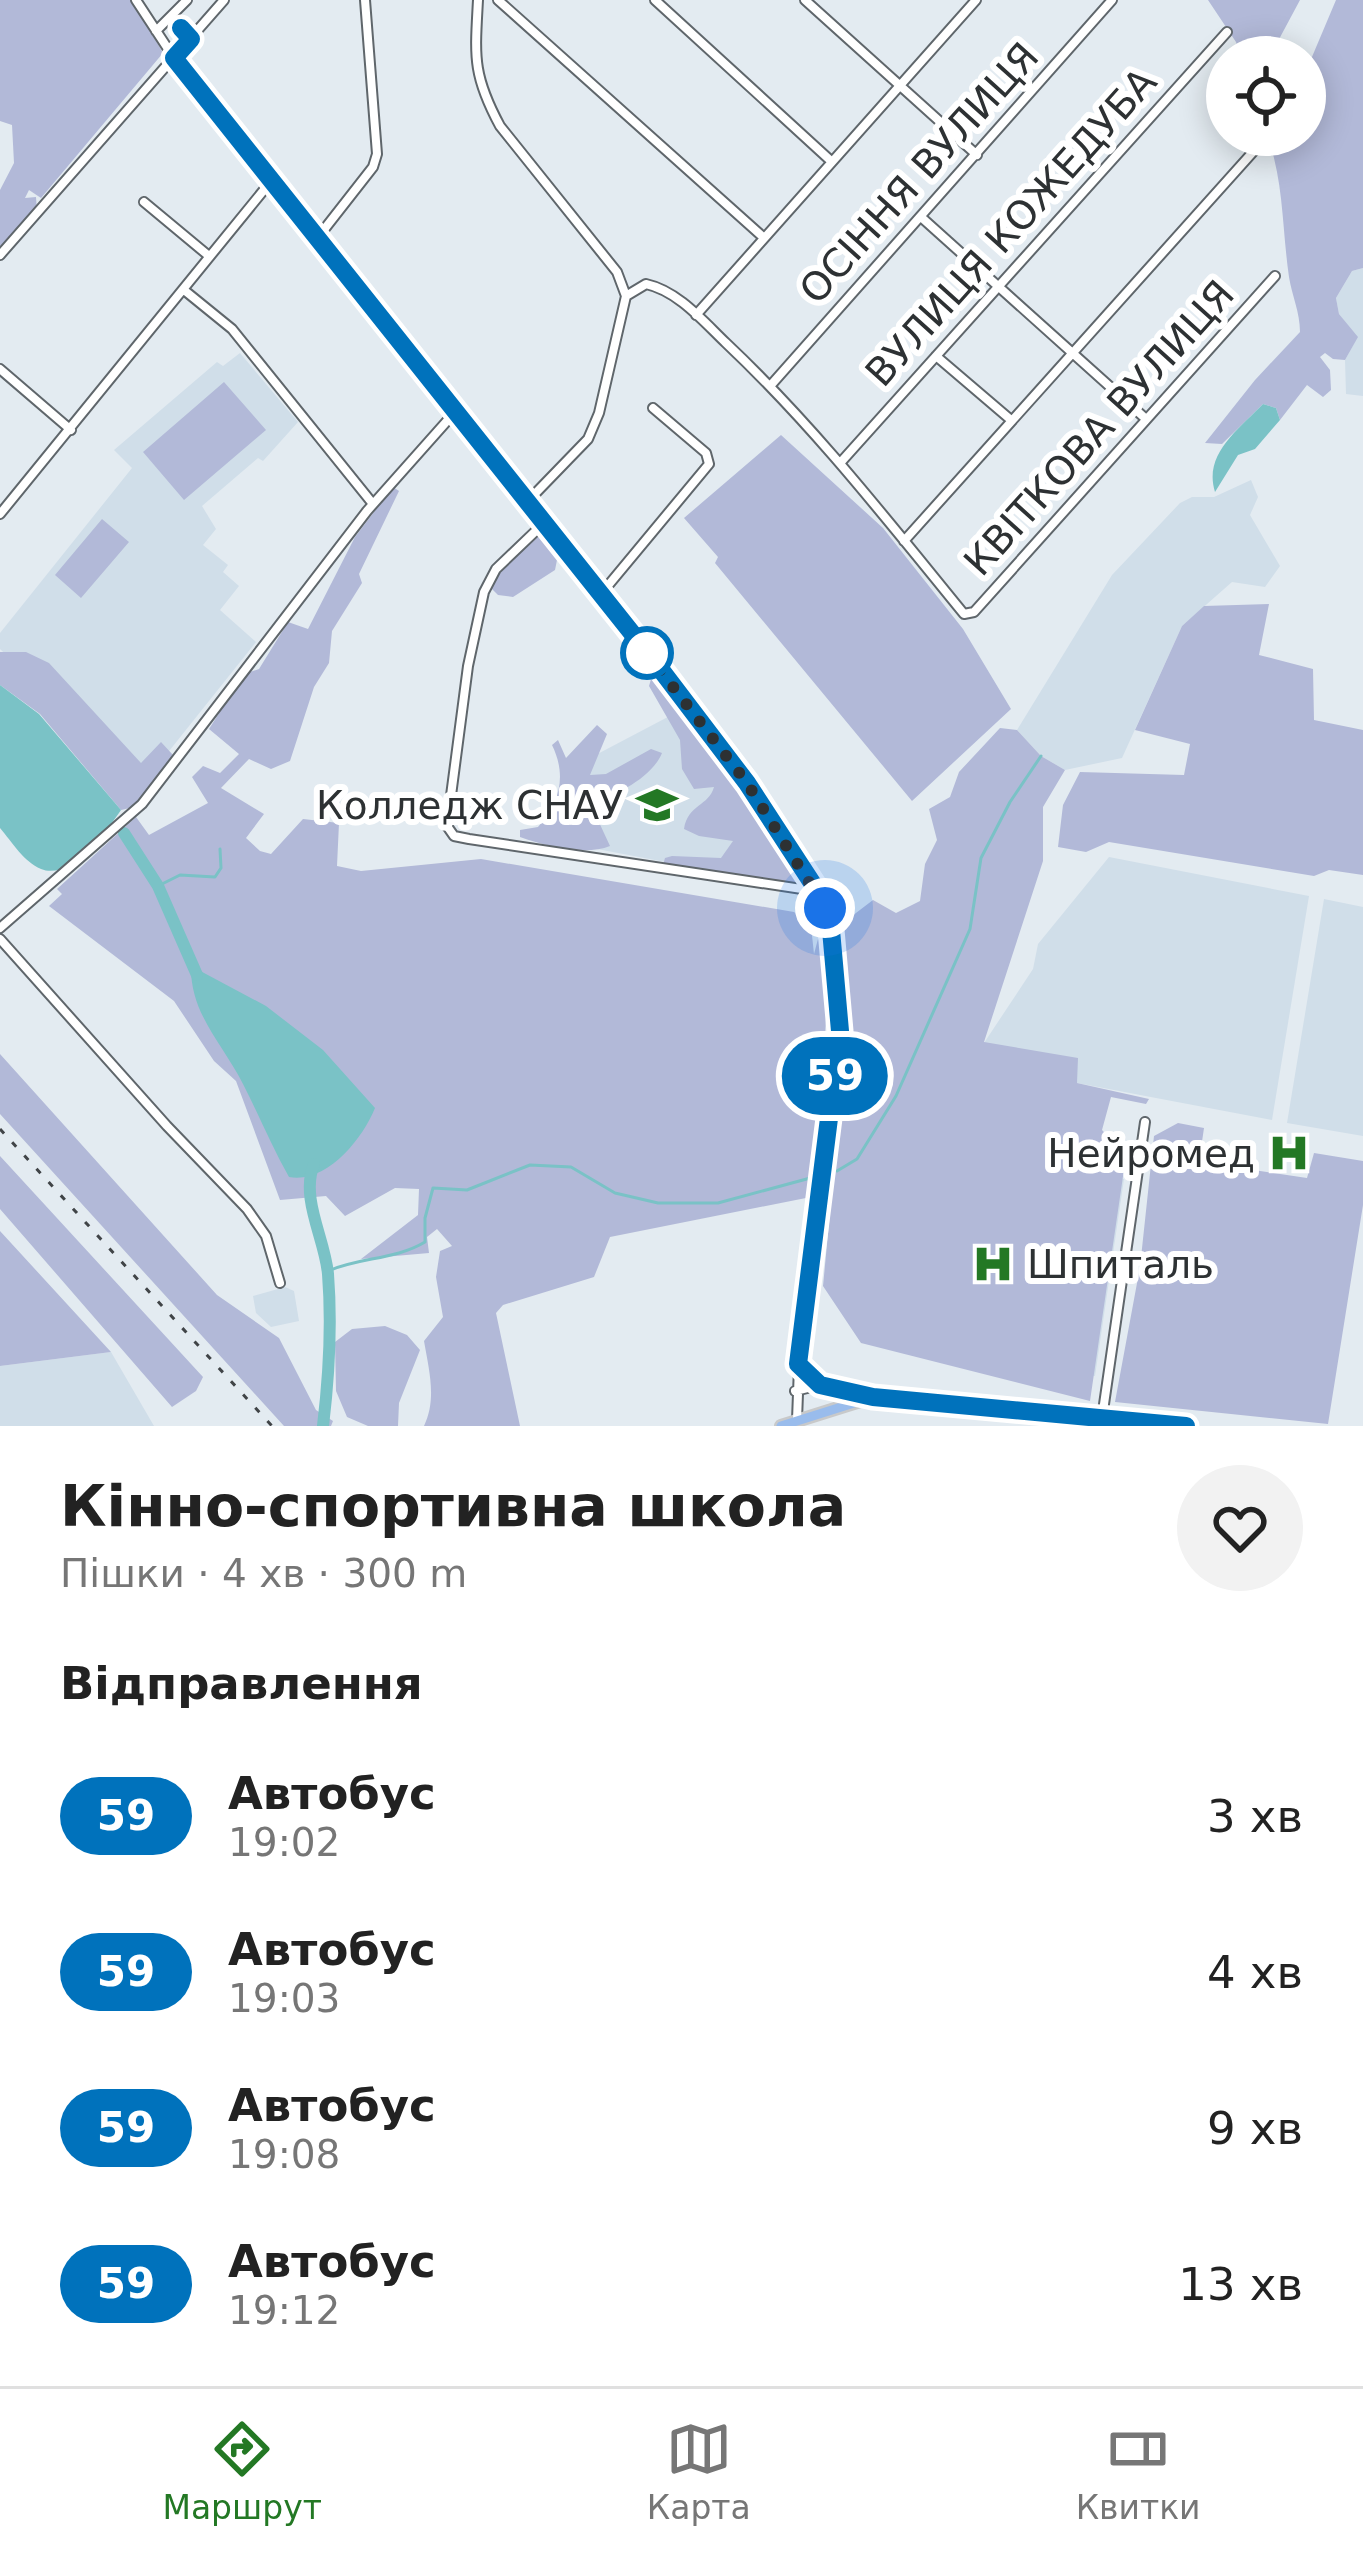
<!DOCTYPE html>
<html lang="uk">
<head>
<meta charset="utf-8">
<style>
  :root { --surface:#fff; --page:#f2f2f2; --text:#222; --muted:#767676; --line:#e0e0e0; --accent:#237824 }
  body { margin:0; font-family:"DejaVu Sans",sans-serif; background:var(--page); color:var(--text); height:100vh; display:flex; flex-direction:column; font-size:45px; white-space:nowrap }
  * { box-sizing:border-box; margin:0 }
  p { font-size:39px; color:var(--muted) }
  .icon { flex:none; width:66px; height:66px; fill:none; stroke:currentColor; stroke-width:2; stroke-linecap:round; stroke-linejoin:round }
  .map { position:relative; height:1426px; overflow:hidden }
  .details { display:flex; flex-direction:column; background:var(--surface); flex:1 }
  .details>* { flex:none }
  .badge { padding:0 24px; border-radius:39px; font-size:42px; line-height:78px }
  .buttons { position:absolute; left:1206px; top:36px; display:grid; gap:24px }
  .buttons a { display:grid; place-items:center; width:120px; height:120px; border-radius:50%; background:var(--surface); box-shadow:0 6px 30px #0003; font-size:60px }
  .you { position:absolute; width:60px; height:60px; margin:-30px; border:9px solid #fff; border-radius:50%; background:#1a73e8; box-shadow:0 0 0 18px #1a73e833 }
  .map>.badge { position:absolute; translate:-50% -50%; box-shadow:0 0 0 6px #fff }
  h2 { padding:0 60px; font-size:45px; line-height:108px }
  .round { display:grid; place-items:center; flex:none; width:126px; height:126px; border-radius:63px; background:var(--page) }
  .head { display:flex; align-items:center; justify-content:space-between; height:204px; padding:0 60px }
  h1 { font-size:57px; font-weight:700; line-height:90px }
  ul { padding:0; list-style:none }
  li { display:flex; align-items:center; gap:36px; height:156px; padding:0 60px }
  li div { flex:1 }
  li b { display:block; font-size:45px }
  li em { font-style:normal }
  li .badge { min-width:132px; font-weight:700; text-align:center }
  .menu { display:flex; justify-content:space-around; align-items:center; height:168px; border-top:3px solid var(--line); background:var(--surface); font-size:33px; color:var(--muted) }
  .menu a { display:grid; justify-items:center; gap:6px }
  .menu .on { color:var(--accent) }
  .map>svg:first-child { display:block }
  .built { fill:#d0dee9 }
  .green { fill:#b2b9d8 }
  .water { fill:#7ac2c6 }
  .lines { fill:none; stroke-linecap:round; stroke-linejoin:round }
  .stream { stroke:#7ac2c6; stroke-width:3 }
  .river { stroke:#7ac2c6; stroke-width:12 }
  .minor-casing { stroke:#5f666b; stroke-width:12 }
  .major-casing { stroke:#c8c9ca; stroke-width:14 }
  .minor { stroke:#fff; stroke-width:8 }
  .major { stroke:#99bcec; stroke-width:9 }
  .rail { stroke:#404447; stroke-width:3; stroke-dasharray:6 12; stroke-linecap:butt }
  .line-casing { stroke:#fff; stroke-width:27 }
  .line { stroke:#0072bc; stroke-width:18 }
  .walk { stroke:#2d3133; stroke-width:12; stroke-dasharray:0 21.6 }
  .stop-dot { fill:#fff; stroke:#0072bc; stroke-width:6 }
  .labels { text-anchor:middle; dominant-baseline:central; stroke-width:12; stroke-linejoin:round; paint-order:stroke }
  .street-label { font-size:39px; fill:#2d3133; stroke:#fff }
  .poi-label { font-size:39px; fill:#2d3133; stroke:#fff; text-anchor:end }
</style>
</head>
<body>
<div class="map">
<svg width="1363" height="1426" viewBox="0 0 1363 1426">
  <rect width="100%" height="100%" fill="#e3ebf1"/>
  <path class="built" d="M1363,268V396L1346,394L1345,360L1357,338L1339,314L1336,298L1352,271Z
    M240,353L298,422L263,461L258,458L202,506L216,529L203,545L228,565L223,572L239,586L220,610L256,642L142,785L0,649V633L132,468L114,450L217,362L223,366Z
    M1251,480L1258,497L1250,515L1280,566L1265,587L1232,582L1182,626L1122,758L1065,770L1041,756L1017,730L1112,575L1180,503L1192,497H1214Z
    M683,709L813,890L555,841L569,769Z
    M1109,857L1309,896L1272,1120L1077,1083L1025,1162L1124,1179L1095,1376L866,1340L984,1043L1033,969L1038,944Z
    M1324,899L1363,907V1136L1287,1123Z
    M285,1287L294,1291L299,1321L271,1327L256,1313L253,1296Z
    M111,1352L154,1426H0V1366Z"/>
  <path class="green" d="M0,0H133L163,53L41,198L29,190L25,198L36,197L37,212L0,255V190L14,163L12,125L0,121Z
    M1208,0H1300L1277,43L1284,57H1241L1236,42Z
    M1336,0H1363V268L1352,271L1336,298L1339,314L1358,337L1345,360L1333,359L1325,353L1320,357L1330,370L1331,390L1323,397L1307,385L1280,420L1276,408L1263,404L1222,444L1205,443L1255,380L1300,332C1300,312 1292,296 1289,277C1282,229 1284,181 1267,135H1305V65L1309,64Z
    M224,382L266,430L184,500L143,452Z
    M781,435L883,528L963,629L1011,709L912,801L715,563L718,557L684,518Z
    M393,487L399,491L359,574L362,583L332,631L329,663L314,687L290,761L271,769L249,759L221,788L264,814L246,838L260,851L271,854L303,819L339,823L337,866L361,871L481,859L794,912L811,926L814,954L818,939L830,947L816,1196L610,1237L594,1277L503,1305L496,1313L520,1426H424C437,1399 429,1370 424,1341L443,1317L436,1277L440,1251L452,1246L437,1229L427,1237L429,1253L361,1259L418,1215L419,1189L395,1188L345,1216L326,1196L280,1200L236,1081L214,1061L174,1001L49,906L62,894L57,889L136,817L149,835L208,803L192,777L203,766L220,773L239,754L209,729L244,674L259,669L288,622L308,629L355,537Z
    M102,519L129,542L81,598L55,575Z
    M539,535L558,555L555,570L513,597L498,595L490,587L498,571Z
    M1269,604L1259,655L1313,669L1314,720L1363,730V875L1329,870L1314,876L1109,842L1086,852L1058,847L1063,805L1080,772L1184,775L1190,744L1135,730L1182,626L1204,606Z
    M0,652H26L49,663L141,763L161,742L173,755L134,807L121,810L40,714L0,685Z
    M658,674L758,801L813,890L785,881L762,882L663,865L665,858L672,856L721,858L733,841L699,836L684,829C688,804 709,806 714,787L694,789L682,769L680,740L649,686L652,676Z
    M597,725L607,734L590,775L606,774L651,749L662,753C651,779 616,794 591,805L610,846C585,856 546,846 520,837V830L538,827C560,802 567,776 552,745L558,740L566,758Z
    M1000,728L1017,730L1041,756L1065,770L1043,807V861L984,1042L1078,1058L1077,1083L1149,1099L1146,1104L1111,1097L1102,1130L1126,1156L1090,1401L861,1343L823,1286L850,1005L835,929L873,900L896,913L920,901L925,864L937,840L929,809L950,797L959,772Z
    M0,1054L217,1295L279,1338L316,1410L333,1421L331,1426H284L0,1114Z
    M1178,1123L1204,1128L1199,1162L1307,1178L1314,1153L1363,1161V1205L1328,1424L1115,1402L1140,1267L1154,1136Z
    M0,1156L203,1377L196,1391L172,1407L0,1209Z
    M0,1231L111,1352L0,1366Z
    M385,1326L407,1335L420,1350L399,1403L398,1426H368L347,1417L336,1391L335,1342L352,1329Z"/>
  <path class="water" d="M1263,404L1276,408L1280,420L1255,449L1238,455L1215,492C1203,454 1239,429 1263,404Z
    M0,685L39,714L121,810C106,832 70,881 41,869C24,862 12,842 0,828Z
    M191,966L266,1006L323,1050L375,1108C362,1140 326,1184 289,1177C272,1147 259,1115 243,1084C223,1044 190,1014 191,966Z"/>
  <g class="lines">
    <path class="stream" d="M158,886L180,875L215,877L221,868L220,849
      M837,1171L857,1159L896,1096L970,929L981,858L1010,802L1041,756
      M328,1271C360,1257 395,1260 425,1242V1218L433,1188L467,1190L530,1165L571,1167L615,1193L658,1203H718L814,1177"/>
    <path class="river" d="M124,833L158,886L197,975
      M314,1164C300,1198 325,1239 328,1274C332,1325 329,1376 323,1426"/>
    <g class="minor-casing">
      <path id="minor" d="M136,0L174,58L319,236L747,783L817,892L831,930L840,1031L800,1340L797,1420
        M478,0C475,56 472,74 500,126L617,272L626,296L599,413L588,439L527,502
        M498,0L763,237
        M655,0L831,161
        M805,0L977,155
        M156,31L187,0
        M144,202L209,256
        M921,217L1146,419
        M319,236L373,167L377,154L365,0
        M0,255L224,0
        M184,290L232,329L373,504
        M626,296L646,284C678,291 703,321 726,343C814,426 888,521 964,614L974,612L1275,276
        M696,315L976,0
        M936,356L1011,420
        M0,369L71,430
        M771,385L1112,0
        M841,462L1227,32
        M0,514L272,180
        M543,524L496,569L484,592L468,666L447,826L454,836L469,839L815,891
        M904,541L1261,143
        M601,594L709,464L706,453L653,408
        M0,928L142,804L367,511L455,412
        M0,939L167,1126L247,1209L266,1236L280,1283
        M795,1391L820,1385L870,1396
        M1102,1418L1145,1122"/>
    </g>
    <g class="major-casing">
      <path id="major" d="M781,1426L873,1397L1186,1426"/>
    </g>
    <use href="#minor" class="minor"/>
    <use href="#major" class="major"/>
    <path class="rail" d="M0,1129L272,1426"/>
  </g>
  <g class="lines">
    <g class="line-casing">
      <path id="line" d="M181,28L191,39L174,58L655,662L747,783L818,892L831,930L840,1031L798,1364L820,1385L873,1397L1186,1426"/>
    </g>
    <use href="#line" class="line"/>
    <path class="walk" d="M647,653L747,783L825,908"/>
  </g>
  <defs>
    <g id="university-bare" transform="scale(3.24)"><path d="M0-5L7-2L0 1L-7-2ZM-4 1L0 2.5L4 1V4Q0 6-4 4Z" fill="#237824" stroke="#fff" stroke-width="2.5" paint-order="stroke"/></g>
    <g id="hospital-bare" transform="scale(3.24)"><path d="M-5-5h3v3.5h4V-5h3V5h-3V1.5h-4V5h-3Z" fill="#237824" stroke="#fff" stroke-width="2.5" paint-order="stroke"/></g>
  </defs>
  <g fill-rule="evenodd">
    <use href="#university-bare" x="657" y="805"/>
    <use href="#hospital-bare" x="1289" y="1153"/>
    <use href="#hospital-bare" x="993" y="1264"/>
  </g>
  <circle class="stop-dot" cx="647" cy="653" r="24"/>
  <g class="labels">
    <g class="street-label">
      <text transform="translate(919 173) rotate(-48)">ОСІННЯ ВУЛИЦЯ</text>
      <text transform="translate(1011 227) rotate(-48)">ВУЛИЦЯ КОЖЕДУБА</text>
      <text transform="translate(1099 428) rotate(-48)">КВІТКОВА ВУЛИЦЯ</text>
    </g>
    <g class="poi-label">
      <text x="623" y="805">Колледж СНАУ</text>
      <text x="1255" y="1153">Нейромед</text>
      <text x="1027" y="1264" text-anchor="start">Шпиталь</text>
    </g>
  </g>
</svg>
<div class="buttons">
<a><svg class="icon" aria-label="locate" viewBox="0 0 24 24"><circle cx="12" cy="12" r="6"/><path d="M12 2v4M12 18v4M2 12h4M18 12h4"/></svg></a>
</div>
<div class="you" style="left:825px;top:908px"></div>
<b class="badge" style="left:835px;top:1076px;background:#0072bc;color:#fff">59</b>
</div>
<section class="details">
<div class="head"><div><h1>Кінно-спортивна школа</h1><p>Пішки · 4 хв · 300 m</p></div><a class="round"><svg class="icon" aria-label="heart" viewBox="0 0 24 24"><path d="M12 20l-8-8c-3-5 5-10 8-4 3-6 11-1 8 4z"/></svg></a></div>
<h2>Відправлення</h2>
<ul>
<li><span class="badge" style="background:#0072bc;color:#fff">59</span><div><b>Автобус</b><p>19:02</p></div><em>3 хв</em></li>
<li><span class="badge" style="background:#0072bc;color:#fff">59</span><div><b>Автобус</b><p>19:03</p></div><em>4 хв</em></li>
<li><span class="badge" style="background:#0072bc;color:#fff">59</span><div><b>Автобус</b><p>19:08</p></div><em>9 хв</em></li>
<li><span class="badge" style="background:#0072bc;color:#fff">59</span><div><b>Автобус</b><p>19:12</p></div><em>13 хв</em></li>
</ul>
</section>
<nav class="menu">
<a class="on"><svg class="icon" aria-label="directions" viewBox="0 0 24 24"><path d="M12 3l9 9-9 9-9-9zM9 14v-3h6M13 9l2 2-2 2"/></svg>Маршрут</a>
<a><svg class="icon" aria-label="map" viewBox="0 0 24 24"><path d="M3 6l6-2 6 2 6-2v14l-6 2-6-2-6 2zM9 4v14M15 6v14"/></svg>Карта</a>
<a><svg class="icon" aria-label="tickets" viewBox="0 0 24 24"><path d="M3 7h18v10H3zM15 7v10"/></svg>Квитки</a>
</nav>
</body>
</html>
